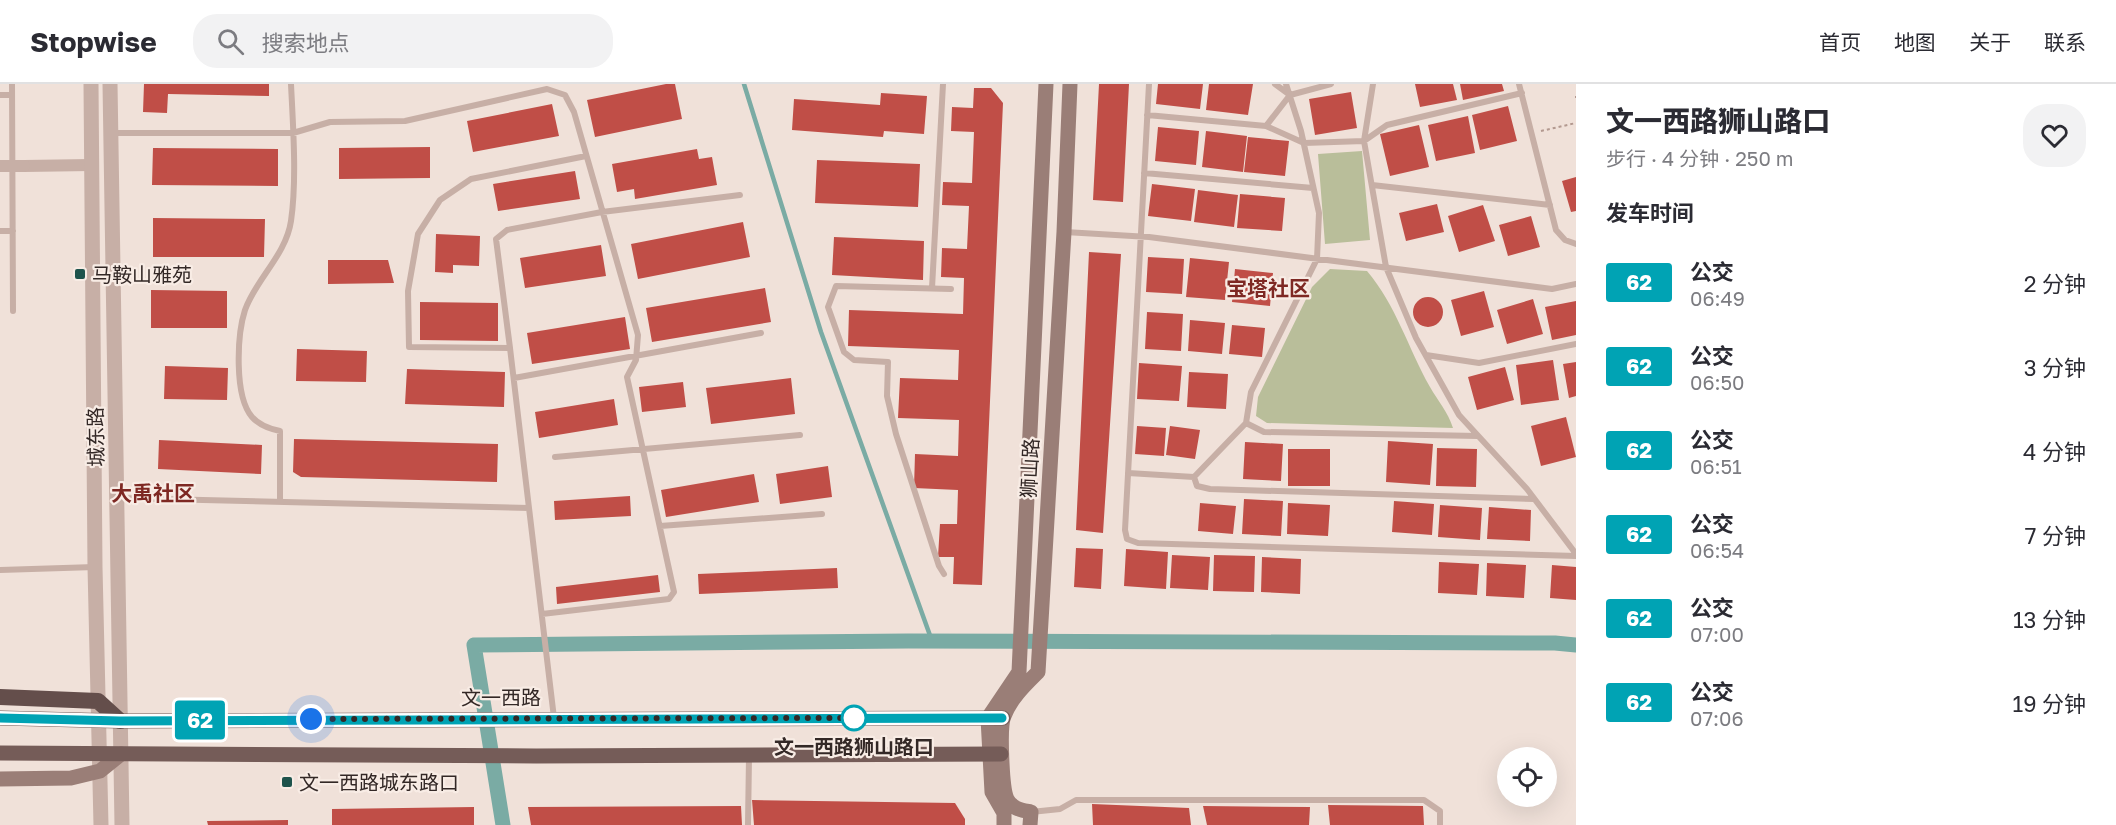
<!DOCTYPE html>
<html lang="zh">
<head>
<meta charset="utf-8">
<style>
  :root { --surface:#fff; --page:#f2f2f3; --text:#2b2b33; --muted:#7c7c81; --line:#e1e1e2 }
  body { margin:0; font-family:"Golos Text","Noto Sans SC",sans-serif; background:var(--page); color:var(--text); height:100vh; display:flex; flex-direction:column; font-size:22px; white-space:nowrap }
  * { box-sizing:border-box; margin:0 }
  p { font-size:20px; color:var(--muted) }
  .icon { flex:none; width:33px; height:33px; fill:none; stroke:currentColor; stroke-width:2; stroke-linecap:round; stroke-linejoin:round }
  .map { position:relative; flex:1; overflow:hidden }
  .details { display:flex; flex-direction:column; background:var(--surface); width:540px }
  .details>* { flex:none }
  .badge { padding:0 12px; border-radius:4px; font-size:21px; line-height:39px }
  .fabs { position:absolute; left:1497px; top:663px; display:grid; gap:12px }
  .fabs a { display:grid; place-items:center; width:60px; height:60px; border-radius:50%; background:var(--surface); box-shadow:0 6px 24px #0002; font-size:30px }
  .you { position:absolute; width:30px; height:30px; margin:-15px; border:4px solid #fff; border-radius:50%; background:#1a73e8; box-shadow:0 0 0 9px #1a73e833 }
  .map>.badge { position:absolute; translate:-50% -50%; box-shadow:0 0 0 3px #fff }
  h2 { padding:0 30px; font-size:22px; line-height:54px }
  .round { display:grid; place-items:center; flex:none; width:63px; height:63px; border-radius:24px; background:var(--page) }
  .headline { display:flex; align-items:center; justify-content:space-between; height:102px; padding:0 30px }
  h1 { font-size:28px; font-weight:800; line-height:45px }
  ul { padding:0; list-style:none }
  li { display:flex; align-items:center; gap:18px; height:84px; padding:0 30px }
  li div { flex:1 }
  li b { display:block; font-size:22px }
  li em { font-style:normal }
  li .badge { min-width:66px; font-weight:700; text-align:center }
  header { display:flex; align-items:center; gap:36px; box-sizing:border-box; height:84px; padding:0 30px; background:var(--surface); border-bottom:2px solid var(--line) }
  header strong { font-size:28px }
  nav { display:flex; gap:33px; margin-inline-start:auto; font-size:21px }
  .search { width:420px; height:54px; background:var(--page); display:flex; align-items:center; gap:15px; box-sizing:border-box; padding:0 21px; border-radius:24px; color:var(--muted); font-size:22px }
  main { display:flex; flex:1; min-height:0 }
  .map>svg:first-child { display:block }
  .green { fill:#b9be9a }
  .lines { fill:none; stroke-linecap:round; stroke-linejoin:round }
  .stream { stroke:#7aaba4; stroke-width:4.5 }
  .canal { stroke:#7aaba4; stroke-width:15 }
  .building { fill:#c04e47 }
  .path { stroke:#b39990; stroke-width:2; stroke-dasharray:3 3; stroke-linecap:butt }
  .service { stroke:#c7afa6; stroke-width:6 }
  .minor { stroke:#c7afa6; stroke-width:12 }
  .tertiary { stroke:#c7afa6; stroke-width:15 }
  .secondary { stroke:#9a7e77; stroke-width:15 }
  .primary { stroke:#755c58; stroke-width:15 }
  .trunk { stroke:#644e4b; stroke-width:16 }
  .minor-bridge { stroke:#c7afa6; stroke-width:12 }
  .line-casing { stroke:#fff; stroke-width:14 }
  .line { stroke:#00a3b4; stroke-width:9 }
  .walk { stroke:#332826; stroke-width:6; stroke-dasharray:0 10.8 }
  .poi-dot { fill:#1e534c; stroke:#f8ece5; stroke-width:2 }
  .stop-dot { fill:#fff; stroke:#00a3b4; stroke-width:3 }
  .labels { text-anchor:middle; dominant-baseline:central; stroke-width:4.5; stroke-linejoin:round; paint-order:stroke }
  .poi-label { font-size:20px; fill:#332826; stroke:#f8ece5; text-anchor:start }
  .street-label { font-size:20px; fill:#332826; stroke:#f8ece5 }
  .stop-label { font-size:20px; font-weight:bold; fill:#332826; stroke:#f8ece5 }
  .neighbourhood-label { font-size:21px; font-weight:bold; fill:#7e2823; stroke:#f8ece5 }
</style>
</head>
<body>
<header>
<strong>Stopwise</strong>
<div class="search"><svg class="icon" aria-label="search" viewBox="0 0 24 24"><circle cx="10" cy="10" r="6"/><path d="M15 15l6 6"/></svg>搜索地点</div>
<nav><a>首页</a><a>地图</a><a>关于</a><a>联系</a></nav>
</header>
<main>
<div class="map">
<svg width="1576" height="741" viewBox="0 0 1576 741">
  <rect width="100%" height="100%" fill="#f0e1d9"/>
  <path class="green" d="M1362,67L1370,156L1325,160L1318,70Z
    M1330,185L1367,187C1396,221 1408,264 1430,303C1438,317 1448,328 1453,344L1267,339L1256,332L1258,313L1312,203Z"/>
  <g class="lines">
    <path class="stream" d="M744,0L821,248L932,557"/>
    <path class="canal" d="M503,741L474,561L908,557L1555,559L1576,561"/>
  </g>
  <path class="building" d="M144,0H269V12L168,10L167,29L143,28Z
    M666,0H675L682,35L595,53L587,16Z
    M1099,0H1129L1123,118L1093,116Z
    M1158,0H1203L1200,25L1156,20Z
    M1209,0H1253L1248,31L1206,26Z
    M1415,0H1453L1457,16L1420,23Z
    M1460,0H1502L1504,7L1463,16Z
    M974,4H991L1003,19L982,501L953,500L954,473H938L940,440H957L958,406L914,404L915,370L958,372L959,336L898,334L900,294L958,296L959,266L848,262L849,226L963,230L964,194L941,193L942,164L967,165L969,122L942,121L943,98L972,99L974,48L951,47L952,23L973,24Z
    M1351,8L1357,44L1315,51L1309,15Z
    M881,9L927,12L924,50L884,47L883,53L792,46L794,15L880,21Z
    M552,20L559,52L473,68L467,37Z
    M1508,22L1517,57L1480,66L1472,31Z
    M1468,32L1475,69L1436,77L1428,41Z
    M1419,41L1429,83L1390,92L1380,50Z
    M1158,43L1199,47L1196,81L1155,77Z
    M1206,47L1247,52L1243,88L1202,83Z
    M1248,53L1289,57L1285,92L1244,88Z
    M430,63V94L339,95V64Z
    M153,64L278,65V102L152,101Z
    M697,65L699,75L712,73L717,101L635,115L634,105L617,108L612,80Z
    M817,76L920,80L918,123L815,119Z
    M575,87L580,115L498,127L493,100Z
    M1576,93V127L1571,128L1562,97Z
    M1152,100L1195,105L1191,137L1148,132Z
    M1198,106L1238,111L1234,143L1194,138Z
    M1240,110L1285,114L1282,147L1237,144Z
    M1437,120L1444,148L1406,157L1399,129Z
    M1483,121L1495,157L1459,168L1448,132Z
    M1531,132L1540,163L1508,172L1499,141Z
    M153,134L265,135L264,173H153Z
    M743,138L750,173L638,195L631,160Z
    M436,150L480,152L479,182L453,181V189L435,188Z
    M834,153L924,157L923,196L832,191Z
    M601,161L606,192L525,204L520,174Z
    M1089,168L1121,170L1103,449L1076,446Z
    M1148,173L1184,175L1182,210L1146,208Z
    M1190,174L1229,178L1225,216L1186,213Z
    M328,176H388L394,199L328,200Z
    M1235,185L1273,189L1270,222L1232,218Z
    M765,204L771,238L652,258L646,224Z
    M151,206L227,207V244H151Z
    M1484,207L1494,243L1461,252L1451,216Z
    M1413 228a15 15 0 1 1 30 0a15 15 0 1 1-30 0Z
    M1533,215L1543,250L1507,260L1497,226Z
    M1576,217V251L1552,256L1545,223Z
    M420,218L498,219V257L420,256Z
    M1147,228L1183,230L1181,267L1145,265Z
    M625,233L630,265L532,280L527,249Z
    M1190,236L1225,239L1222,270L1188,267Z
    M1232,241L1265,244L1262,273L1229,270Z
    M297,265L367,267L366,298L296,297Z
    M1553,276L1559,316L1521,321L1516,281Z
    M1576,278V312L1569,314L1563,280Z
    M1139,279L1182,282L1179,317L1137,315Z
    M165,282L228,284L227,316L164,315Z
    M1505,283L1514,316L1477,326L1468,293Z
    M407,285L505,288L504,323L405,320Z
    M1189,288L1228,290L1226,325L1187,323Z
    M791,294L795,330L711,340L706,304Z
    M683,298L686,323L642,328L639,303Z
    M614,315L618,341L539,354L535,328Z
    M1566,333L1576,373L1541,382L1531,342Z
    M1137,342L1166,344L1164,372L1135,370Z
    M1170,342L1200,346L1195,375L1166,371Z
    M294,355L498,360L497,398L301,393L293,388Z
    M159,356L262,361L261,390L158,385Z
    M1388,357L1433,360L1430,401L1386,398Z
    M1245,358L1283,360L1281,397L1243,395Z
    M1437,364L1477,365L1476,403L1436,402Z
    M1288,365H1330V402H1288Z
    M828,382L832,413L780,420L776,390Z
    M754,390L759,418L666,433L661,406Z
    M630,412L631,432L555,436L554,417Z
    M1244,415L1283,417L1281,452L1242,450Z
    M1394,417L1434,420L1432,451L1392,448Z
    M1200,419L1236,422L1233,450L1198,447Z
    M1288,419L1330,421L1328,452L1287,450Z
    M1440,421L1482,424L1480,456L1438,453Z
    M1489,423L1531,426L1530,457L1487,455Z
    M1076,464L1103,465L1101,505L1074,503Z
    M1126,465L1168,468L1166,505L1124,502Z
    M1172,471L1210,473L1208,506L1170,504Z
    M1214,471L1255,472L1254,508L1213,507Z
    M1262,473L1301,475L1300,510L1261,508Z
    M1439,478L1479,480L1477,511L1438,509Z
    M1487,479L1526,481L1524,514L1486,512Z
    M1552,481L1576,483V516L1550,514Z
    M837,484L838,504L699,510L698,490Z
    M658,491L660,508L557,520L556,503Z
    M752,716L955,719L965,735V741H754Z
    M1092,720L1189,724L1191,741H1093Z
    M1328,721L1423,722L1424,741H1330Z
    M741,722L742,741H531L528,723Z
    M1203,722L1310,723L1309,741H1207Z
    M474,723V741H332V725Z
    M288,736V741H208L207,737Z"/>
  <g class="lines">
    <path class="path" d="M1576,12V14
      M1541,47L1576,39"/>
    <path class="service" d="M12,0L13,227
      M1149,0L1125,446L1127,455L1138,459L1576,472
      M1275,0L1290,11L1331,0
      M1286,0L1301,47L1319,129L1317,175L1251,308L1246,339L1264,348L1478,352
      M1373,0L1364,57L1386,183L1416,254L1459,331L1527,405L1576,470
      M1519,0L1556,146L1565,156L1576,160
      M0,11H12
      M1147,31L1266,42L1290,11
      M1266,42L1304,59L1364,57L1387,41L1522,9
      M113,49H293L330,38L405,37L547,5L565,11L574,28L638,251L636,276L627,293L674,508L669,515L542,530
      M1144,89L1313,104
      M1372,101L1550,121
      M0,147H13
      M1065,148L1149,153L1552,205L1576,200
      M932,204L943,0
      M510,264L496,155L507,146L602,128L740,111
      M1426,271L1479,279L1576,260
      M514,294L761,249
      M1246,339L1194,393L1197,402L1210,405L1534,415
      M555,373L800,351
      M1128,389L1194,393
      M118,414L529,424L554,634
      M280,417V347C270,345 259,341 252,333C234,312 237,251 245,226C256,195 286,171 291,137C297,96 293,42 291,0
      M529,424L510,264L409,263L408,207L418,150L440,116L471,95L586,72
      M660,442L822,430
      M0,486L95,483
      M944,490L939,482L896,350L887,312L888,278L854,276L844,268L828,223L836,202L951,205
      M1031,728L1060,725L1076,716H1424L1440,727V741
      M748,741L749,673"/>
    <path class="minor" d="M24,82L91,81"/>
    <path class="tertiary" d="M91,0L95,483L101,741
      M110,0L122,741"/>
    <path class="secondary" d="M0,695L71,694L100,687L121,670
      M1004,741V729L992,708L988,634L1019,588L1046,0
      M1030,741L1031,728C1022,726 1012,725 1007,715C1002,705 999,643 1004,632C1011,614 1025,601 1038,588L1064,148L1070,0"/>
    <path class="primary" d="M0,634L120,637L1003,634
      M0,669L536,672L1001,670"/>
    <path class="trunk" d="M0,613L98,617L120,637"/>
    <path class="minor-bridge" d="M1,82H24"/>
  </g>
  <g class="lines">
    <g class="line-casing">
      <path id="line" d="M0,634L120,637L1002,634"/>
    </g>
    <use href="#line" class="line"/>
    <path class="walk" d="M311,635L854,634"/>
  </g>
  <g class="poi-dot">
    <rect x="74" y="184" width="12" height="12" rx="3"/>
    <rect x="281" y="692" width="12" height="12" rx="3"/>
  </g>
  <circle class="stop-dot" cx="854" cy="634" r="12"/>
  <g class="labels">
    <g class="poi-label">
      <text x="92" y="190">马鞍山雅苑</text>
      <text x="299" y="698">文一西路城东路口</text>
    </g>
    <g class="street-label">
      <text transform="translate(95 353) rotate(-91)">城东路</text>
      <text transform="translate(1029 384) rotate(-87)">狮山路</text>
      <text x="501" y="613">文一西路</text>
    </g>
    <g class="stop-label">
      <text x="854" y="662">文一西路狮山路口</text>
    </g>
    <g class="neighbourhood-label">
      <text x="1268" y="204">宝塔社区</text>
      <text x="153" y="409">大禹社区</text>
    </g>
  </g>
</svg>
<div class="fabs">
<a><svg class="icon" aria-label="locate" viewBox="0 0 24 24"><circle cx="12" cy="12" r="6"/><path d="M12 2v4M12 18v4M2 12h4M18 12h4"/></svg></a>
</div>
<div class="you" style="left:311px;top:635px"></div>
<b class="badge" style="left:200px;top:636px;background:#00a3b4;color:#fff">62</b>
</div>
<section class="details">
<div class="headline"><div><h1>文一西路狮山路口</h1><p>步行 · 4 分钟 · 250 m</p></div><a class="round"><svg class="icon" aria-label="heart" viewBox="0 0 24 24"><path d="M12 20l-8-8c-3-5 5-10 8-4 3-6 11-1 8 4z"/></svg></a></div>
<h2>发车时间</h2>
<ul>
<li><span class="badge" style="background:#00a3b4;color:#fff">62</span><div><b>公交</b><p>06:49</p></div><em>2 分钟</em></li>
<li><span class="badge" style="background:#00a3b4;color:#fff">62</span><div><b>公交</b><p>06:50</p></div><em>3 分钟</em></li>
<li><span class="badge" style="background:#00a3b4;color:#fff">62</span><div><b>公交</b><p>06:51</p></div><em>4 分钟</em></li>
<li><span class="badge" style="background:#00a3b4;color:#fff">62</span><div><b>公交</b><p>06:54</p></div><em>7 分钟</em></li>
<li><span class="badge" style="background:#00a3b4;color:#fff">62</span><div><b>公交</b><p>07:00</p></div><em>13 分钟</em></li>
<li><span class="badge" style="background:#00a3b4;color:#fff">62</span><div><b>公交</b><p>07:06</p></div><em>19 分钟</em></li>
</ul>
</section>
</main>
</body>
</html>
